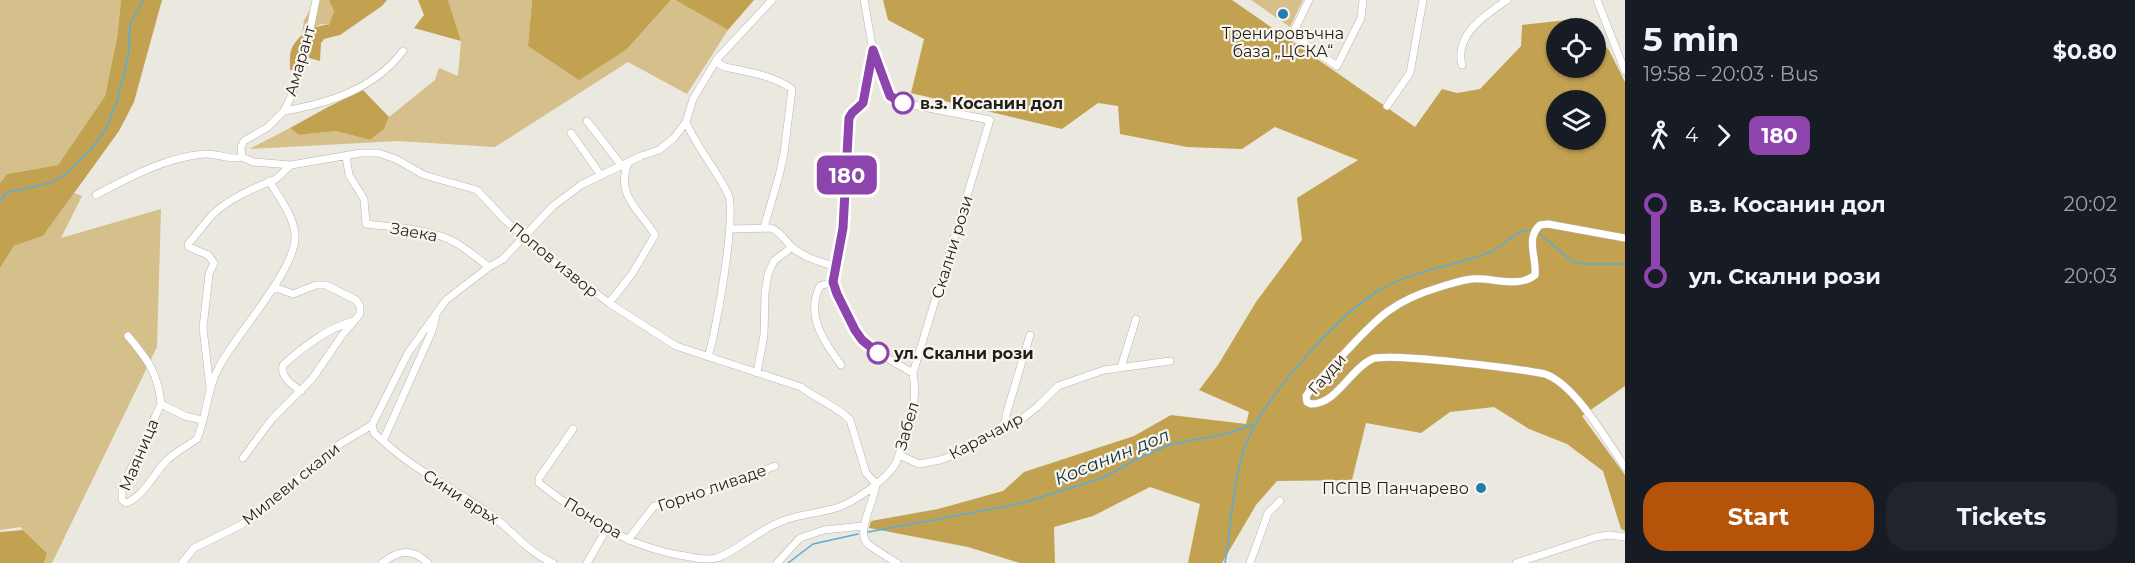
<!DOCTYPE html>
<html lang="en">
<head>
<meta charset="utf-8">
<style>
  :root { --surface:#171b24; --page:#20242c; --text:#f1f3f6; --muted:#9ea1a6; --accent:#b45309 }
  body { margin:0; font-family:Montserrat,sans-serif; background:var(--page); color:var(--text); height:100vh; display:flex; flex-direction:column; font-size:22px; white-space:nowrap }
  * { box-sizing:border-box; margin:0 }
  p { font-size:20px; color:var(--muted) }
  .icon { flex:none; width:33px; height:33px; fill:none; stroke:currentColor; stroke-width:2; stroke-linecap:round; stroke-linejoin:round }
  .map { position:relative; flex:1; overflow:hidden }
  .sheet { display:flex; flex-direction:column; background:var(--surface); width:510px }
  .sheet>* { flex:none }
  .badge { padding:0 12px; border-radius:9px; font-size:21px; line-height:39px }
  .controls { position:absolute; left:1546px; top:18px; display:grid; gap:12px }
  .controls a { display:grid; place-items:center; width:60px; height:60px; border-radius:50%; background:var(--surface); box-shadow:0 2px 4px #0004; font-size:30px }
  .map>.badge { position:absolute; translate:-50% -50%; box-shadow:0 0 0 3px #fff }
  .legs { display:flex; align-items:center; gap:9px; height:66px; padding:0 18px; font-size:20px }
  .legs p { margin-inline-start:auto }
  .overview { display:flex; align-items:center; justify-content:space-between; height:102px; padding:0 18px }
  h1 { font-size:33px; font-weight:700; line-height:45px }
  .primary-button { display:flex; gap:12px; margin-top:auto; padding:12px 18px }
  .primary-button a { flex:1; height:69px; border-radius:24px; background:var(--accent); color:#fff; font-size:24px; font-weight:700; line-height:69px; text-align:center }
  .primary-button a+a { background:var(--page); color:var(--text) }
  ul { padding:0 18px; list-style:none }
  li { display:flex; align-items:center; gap:21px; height:72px; font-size:22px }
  li i { display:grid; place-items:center; width:9px; height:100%; margin:0 8px; background:currentColor }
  li i::after { content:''; width:15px; height:15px; margin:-8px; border:4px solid; border-radius:50%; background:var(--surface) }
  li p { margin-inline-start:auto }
  li:first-child i { background:linear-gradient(#0000 50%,currentColor 0) }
  li:last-child i { background:linear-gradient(currentColor 50%,#0000 0) }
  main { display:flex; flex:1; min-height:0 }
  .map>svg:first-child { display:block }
  .green { fill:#d5bf8a }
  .forest { fill:#c2a251; fill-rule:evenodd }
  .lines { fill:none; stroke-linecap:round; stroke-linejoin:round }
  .stream { stroke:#58addc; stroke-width:1.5 }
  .street-casing { stroke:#b9b6ae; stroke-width:8 }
  .street { stroke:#fff; stroke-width:7 }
  .line-1-casing { stroke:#fff; stroke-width:14 }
  .line-1 { stroke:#8e44ad; stroke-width:9 }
  .poi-dot { fill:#217eab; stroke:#f9f5ed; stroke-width:2 }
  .stop-1-dot { fill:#fff; stroke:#8e44ad; stroke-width:3 }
  .labels { text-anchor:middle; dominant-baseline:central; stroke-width:4.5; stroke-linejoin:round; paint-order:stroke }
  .poi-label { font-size:16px; fill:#201f1c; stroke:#f9f5ed }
  .street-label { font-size:16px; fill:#201f1c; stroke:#f9f5ed }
  .stop-label { font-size:16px; font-weight:bold; fill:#201f1c; stroke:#f9f5ed; text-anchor:start }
  .water-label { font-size:18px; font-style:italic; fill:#093043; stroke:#f9f5ed }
</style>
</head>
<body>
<main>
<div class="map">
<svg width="1625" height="563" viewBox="0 0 1625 563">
  <rect width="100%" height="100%" fill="#ebe8e0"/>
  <path class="green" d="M0,0H121L117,38L105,96L58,165L7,174L0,183Z
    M316,0H329L334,11L329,25L321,24L302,35L304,20Z
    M448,0H532L528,46L627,49L671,0H675L728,30L687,94L628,62L495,147L398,141L249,149L290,128L299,135L336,131L370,140L384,129L389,117L435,80L439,68L458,76L461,41Z
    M1251,0H1303L1290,27Z
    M74,193L82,196L61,238L161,209L157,347L52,563H44L47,553L20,527L0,530V268L14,246L43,236Z"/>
  <path class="forest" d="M121,0H162L134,102L119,131L43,236L14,246L0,268V183L7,174L58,165L105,96L117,38Z
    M329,0H387L382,6L340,35L324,39L321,43L320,61L306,57L294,70H290C290,63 289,52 293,46C299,34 316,24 329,25L334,11Z
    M418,0H448L461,41L414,28L424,15Z
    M532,0H671L627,49L579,80L528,46Z
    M675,0H754L728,30Z
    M883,0H1232L1415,127L1442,89L1457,93L1480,89L1521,46L1522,25L1576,19L1586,28H1557V68H1596V38L1609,50L1625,82V386L1582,416L1625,475V531L1621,529L1603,471L1567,444L1529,429L1494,407L1450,412L1421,433L1366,423L1352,480L1277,481L1256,505L1222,563H1188L1200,504L1150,487L1093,516L1054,527L1055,563H1020L968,547L869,528L871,521L938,509L1003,491L1024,472L1134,436L1171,415L1246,424L1249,412L1199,390L1218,365L1256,302L1302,240L1297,198L1358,160L1275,127L1242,149L1187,147L1120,134L1118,106L1098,103L1062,129L911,93L924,39L888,20ZM1557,100H1596V140H1557Z
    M363,90L389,117L384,129L370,140L336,131L299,135L290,128L328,107Z
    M23,530L47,553L44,563H0V532Z"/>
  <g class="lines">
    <path class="stream" d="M0,201L5,193L53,182L68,172L91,149L106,129L118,98L128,58L130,25L143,0
      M1540,234L1573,262L1585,264H1625
      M868,532L1019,504L1105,477L1133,461L1169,445L1225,434L1255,424
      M788,563L813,544L858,534
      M1225,563C1232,523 1232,480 1247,441C1265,397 1337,316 1378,291C1406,274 1442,267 1473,258C1481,256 1488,253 1495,250C1507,242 1515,231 1530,230"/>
    <g class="street-casing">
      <path id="street" d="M864,0L873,50L863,103L852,113L849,118L844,228L835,266L833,282L835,288L862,340L878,353L913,373
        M1309,0L1292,35L1337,66L1361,18L1363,0
        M1597,0L1625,71
        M717,59L719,64L725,67C748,72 772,75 792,89L784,153L779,176L764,227
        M1462,65C1454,35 1485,15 1507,0
        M1387,106L1410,73L1423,0
        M284,111C330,103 374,89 403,51
        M587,121L622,166
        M686,122C697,148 716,169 728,194C737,213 716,333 708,357
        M571,133L600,174
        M346,156L349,175L364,199L366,224C392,227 421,228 446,238C462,244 475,257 489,267
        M242,157L241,147L244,141L268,127L284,111L289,101L303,64L316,0
        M242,157L253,162L291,165
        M96,195C130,177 166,157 205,154C217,153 231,161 242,157
        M730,229L771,228C781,232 786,242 793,248C805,258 820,262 835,266
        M1625,238L1548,224L1540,225C1525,238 1537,258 1535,275C1518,289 1491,277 1472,279C1461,280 1450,284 1440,287C1389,302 1375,321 1340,358C1329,371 1315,383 1306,396L1307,402L1311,404C1337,404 1349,370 1372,359C1388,352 1520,369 1545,374C1576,385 1606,440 1625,467
        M833,282L820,286C805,315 824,342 841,365
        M609,303L632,274L655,235C640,210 615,196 628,163
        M436,317L432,331L383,441C414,470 453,488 487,512C511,528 525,551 553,563
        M128,336C148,360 158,373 161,404L185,416L202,420
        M1121,367L1136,319
        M757,373L764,335L765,293L768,274L774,261L792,247
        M210,388L203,328L209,274L214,263L208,255L189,247L188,244C197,234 204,224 212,215C227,200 255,187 274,180C280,177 285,169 291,165L361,153H378L396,159L424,175L477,190L506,221L539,251L609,303L676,346L801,387C816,399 837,406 850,420L866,473L876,484
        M301,391C292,385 280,377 283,365C303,347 327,328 354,321
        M161,404L122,488V500L126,503C144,496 153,475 166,461C174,453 187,446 197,439C207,415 207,388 220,365C237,333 298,268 295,234C293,215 279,197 269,181
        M372,425L408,353L446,300L489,267L503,259L553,206L581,185L641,156L659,150L674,138L686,122L693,99L717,59L772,0
        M372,425L374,433L383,441
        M1005,428L1006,415L1030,335
        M573,429L539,478V483C582,517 630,548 685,556C694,558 708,560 717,558C741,549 760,528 785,520C802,514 821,513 839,507C857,500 886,480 896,463C907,431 919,407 913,373L990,120L903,103L890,96L873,50
        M899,455L919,464L940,460L954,455L997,431L1018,422L1037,407L1058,386L1104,370L1170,361
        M243,458L272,419L312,379L343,334L360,314V306L356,300L326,285H316L293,294L274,287
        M876,484C875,500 855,533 868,544C877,551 887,557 897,563
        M628,540L654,506L681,502L775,466
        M182,563L194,548L241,525L340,444L372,425
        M382,563C399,550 412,548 428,563
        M587,563L606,530
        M777,563L800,538L824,530L863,526
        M1250,563L1268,513L1280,501
        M1516,563L1596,537L1608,535L1625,537"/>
    </g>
    <use href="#street" class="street"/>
  </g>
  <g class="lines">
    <g class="line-1-casing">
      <path id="line-1" d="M878,353L862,340L855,330L837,294L833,282L843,228L849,118L852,113L863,103L873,50L890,96L903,103"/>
    </g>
    <use href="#line-1" class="line-1"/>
  </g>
  <g class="poi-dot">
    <circle cx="1283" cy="14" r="6"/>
    <circle cx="1481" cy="488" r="6"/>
  </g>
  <g class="stop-1-dot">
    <circle cx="903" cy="103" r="10"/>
    <circle cx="878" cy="353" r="10"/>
  </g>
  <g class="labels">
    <g class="poi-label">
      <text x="1283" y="33">Тренировъчна<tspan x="1283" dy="18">база „ЦСКА“</tspan></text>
      <text x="1469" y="488" text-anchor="end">ПСПВ Панчарево</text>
    </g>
    <g class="street-label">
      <text transform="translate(300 61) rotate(-74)">Амарант</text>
      <text transform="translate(414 232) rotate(10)">Заека</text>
      <text transform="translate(952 247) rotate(-73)">Скални рози</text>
      <text transform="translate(554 260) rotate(39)">Попов извор</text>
      <text transform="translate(1327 374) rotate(-49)">Гауди</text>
      <text transform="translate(907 426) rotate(-74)">Забел</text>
      <text transform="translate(986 436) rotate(-28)">Карачаир</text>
      <text transform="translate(139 455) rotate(-67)">Маяница</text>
      <text transform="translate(291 484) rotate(-39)">Милеви скали</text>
      <text transform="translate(712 488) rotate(-19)">Горно ливаде</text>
      <text transform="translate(461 497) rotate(33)">Сини връх</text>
      <text transform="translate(593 518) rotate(31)">Понора</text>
    </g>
    <g class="stop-label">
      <text x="920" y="103">в.з. Косанин дол</text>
      <text x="894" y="353">ул. Скални рози</text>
    </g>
    <g class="water-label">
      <text transform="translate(1112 457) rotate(-22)">Косанин дол</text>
    </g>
  </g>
</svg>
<div class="controls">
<a><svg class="icon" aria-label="locate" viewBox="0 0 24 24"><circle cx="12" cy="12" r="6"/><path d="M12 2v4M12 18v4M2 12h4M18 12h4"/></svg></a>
<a><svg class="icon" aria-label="layers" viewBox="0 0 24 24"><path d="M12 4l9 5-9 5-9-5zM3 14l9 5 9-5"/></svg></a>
</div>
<b class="badge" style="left:847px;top:175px;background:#8e44ad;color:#fff">180</b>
</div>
<section class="sheet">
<div class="overview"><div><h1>5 min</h1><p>19:58 – 20:03 · Bus</p></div><b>$0.80</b></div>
<div class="legs"><svg class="icon" aria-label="walk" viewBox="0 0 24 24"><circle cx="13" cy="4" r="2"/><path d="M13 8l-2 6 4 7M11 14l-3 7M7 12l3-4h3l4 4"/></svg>4<svg class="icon" aria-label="forward" viewBox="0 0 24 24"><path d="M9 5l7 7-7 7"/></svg><b class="badge" style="background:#8e44ad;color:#fff">180</b></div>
<ul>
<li><i style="color:#8e44ad"></i><b>в.з. Косанин дол</b><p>20:02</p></li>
<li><i style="color:#8e44ad"></i><b>ул. Скални рози</b><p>20:03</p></li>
</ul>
<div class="primary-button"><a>Start</a><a>Tickets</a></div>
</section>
</main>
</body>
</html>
